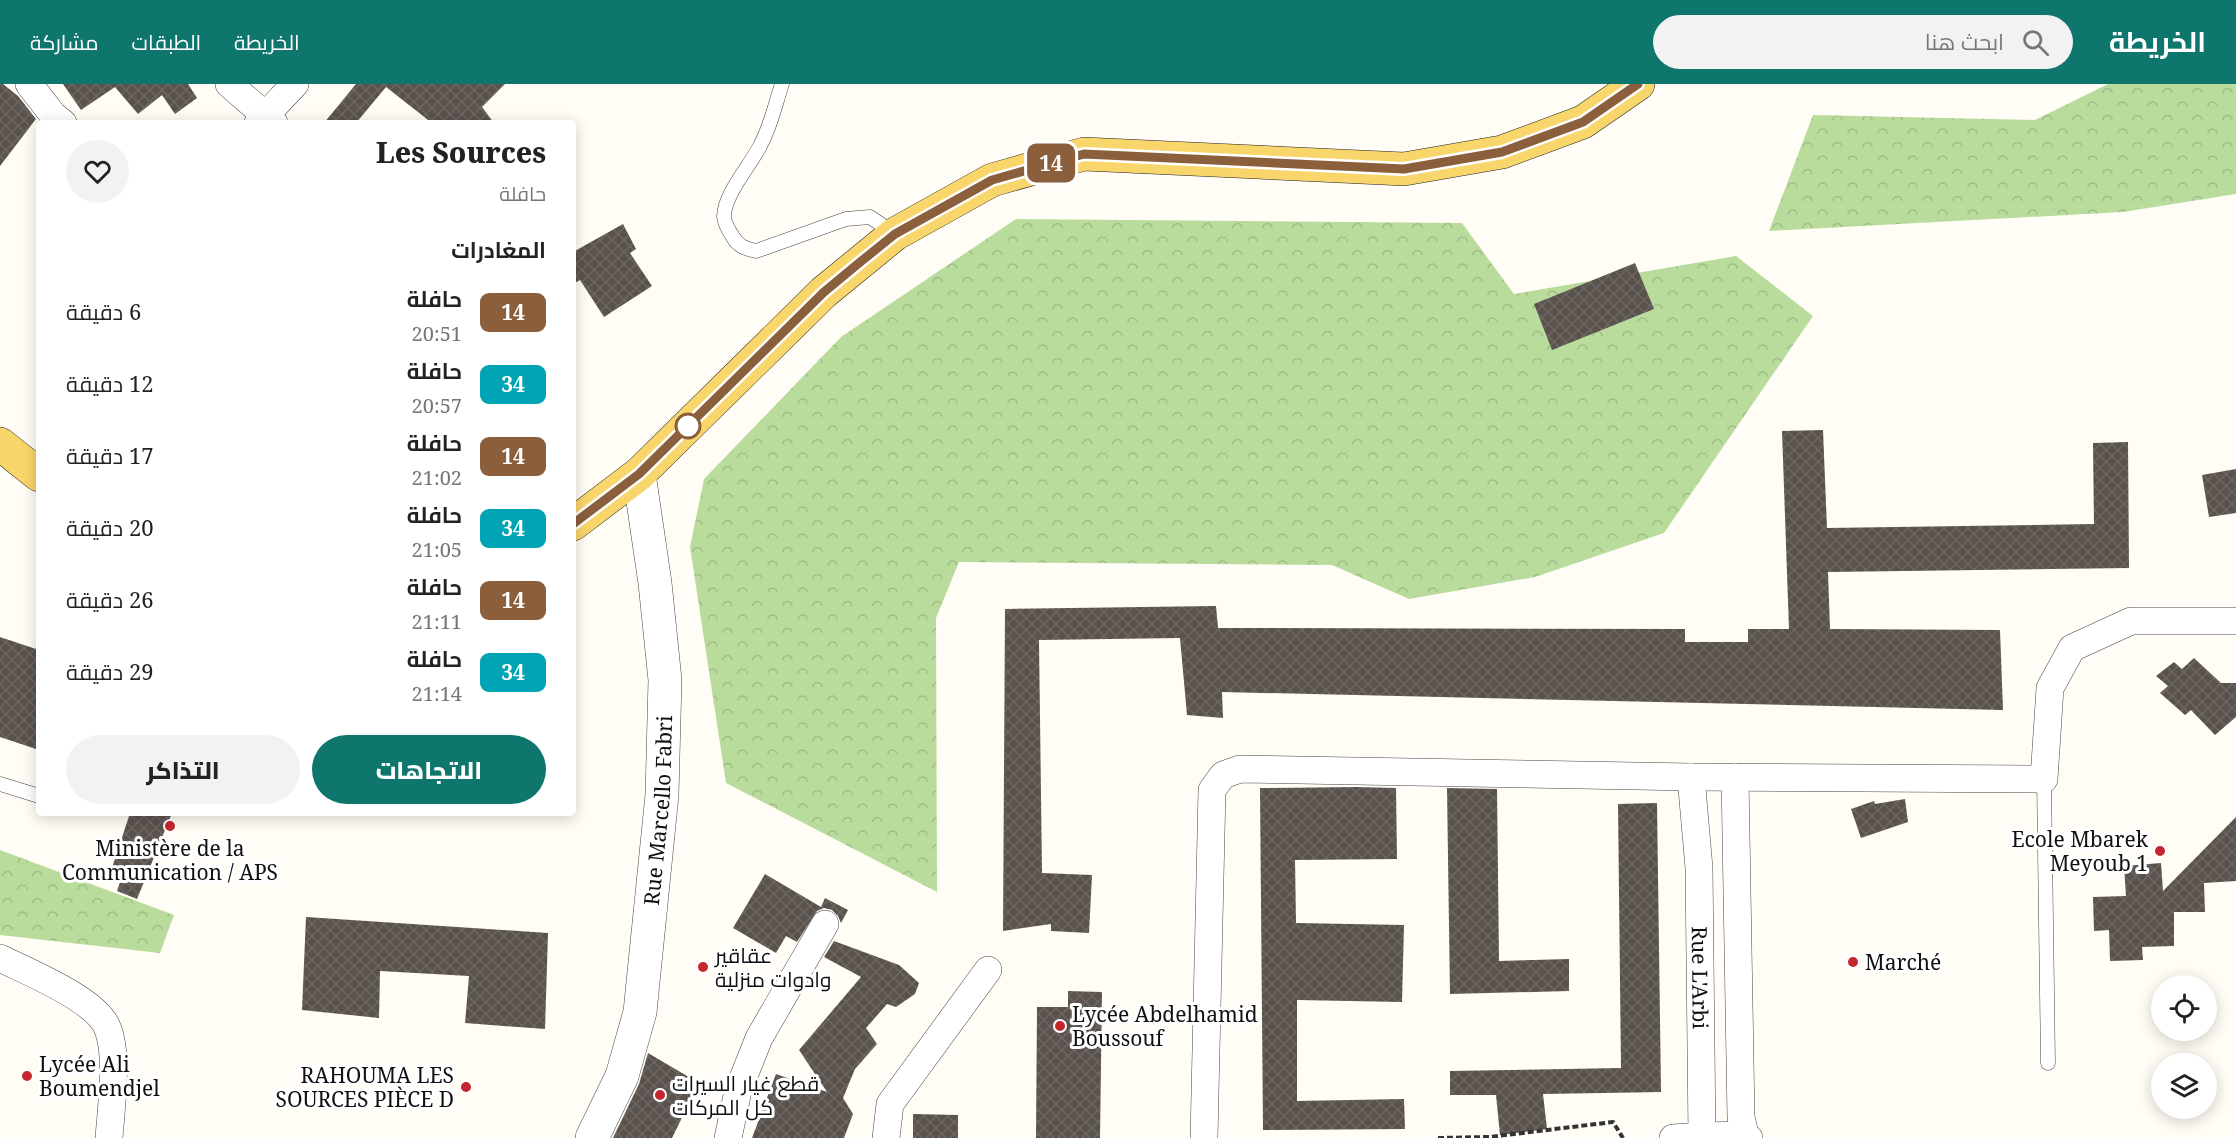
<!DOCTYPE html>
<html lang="ar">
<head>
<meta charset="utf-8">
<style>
  :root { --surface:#fff; --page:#f2f2f2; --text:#222; --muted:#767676; --accent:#0f766e }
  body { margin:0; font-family:"Noto Serif",Cairo,serif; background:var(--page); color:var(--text); direction:rtl; height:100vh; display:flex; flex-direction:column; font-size:22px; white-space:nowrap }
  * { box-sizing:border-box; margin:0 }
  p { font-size:20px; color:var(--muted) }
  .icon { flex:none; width:33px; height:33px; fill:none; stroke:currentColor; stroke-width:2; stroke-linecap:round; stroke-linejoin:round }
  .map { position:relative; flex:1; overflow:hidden; direction:ltr }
  .side { position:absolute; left:36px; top:36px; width:540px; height:696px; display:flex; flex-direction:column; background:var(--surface); border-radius:6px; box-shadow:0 3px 15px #0003; direction:rtl }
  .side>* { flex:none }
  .badge { padding:0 12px; border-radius:9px; font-size:21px; line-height:39px }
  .buttons { position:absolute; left:2151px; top:891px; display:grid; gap:12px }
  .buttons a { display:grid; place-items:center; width:66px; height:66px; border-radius:50%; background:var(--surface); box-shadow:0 3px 15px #0003; font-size:30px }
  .map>.badge { position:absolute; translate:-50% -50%; box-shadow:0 0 0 3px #fff }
  h2 { padding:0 30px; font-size:22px; line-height:54px }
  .round { display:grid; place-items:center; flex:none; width:63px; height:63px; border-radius:32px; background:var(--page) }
  .head { display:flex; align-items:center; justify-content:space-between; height:102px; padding:0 30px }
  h1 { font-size:28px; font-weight:800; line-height:45px }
  .primary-button { display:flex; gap:12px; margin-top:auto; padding:12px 30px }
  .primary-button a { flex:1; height:69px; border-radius:36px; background:var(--accent); color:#fff; font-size:24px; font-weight:800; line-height:69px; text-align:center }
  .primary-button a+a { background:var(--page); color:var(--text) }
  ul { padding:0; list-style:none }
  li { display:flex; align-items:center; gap:18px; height:72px; padding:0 30px }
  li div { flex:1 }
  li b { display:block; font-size:22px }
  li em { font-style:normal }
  li .badge { min-width:66px; font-weight:700; text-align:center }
  header { display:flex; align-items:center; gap:36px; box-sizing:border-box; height:84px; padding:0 30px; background:var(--accent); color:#fff }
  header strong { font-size:28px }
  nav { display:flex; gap:33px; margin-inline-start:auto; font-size:21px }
  .search { width:420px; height:54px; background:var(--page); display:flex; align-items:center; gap:15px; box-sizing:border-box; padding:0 21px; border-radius:33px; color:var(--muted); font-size:22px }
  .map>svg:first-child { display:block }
  .forest { fill:url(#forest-crowns) }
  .building { fill:url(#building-cross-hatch) }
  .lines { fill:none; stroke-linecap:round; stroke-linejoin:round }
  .service-casing { stroke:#444; stroke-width:15 }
  .minor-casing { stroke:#444; stroke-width:28 }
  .tertiary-casing { stroke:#444; stroke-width:34 }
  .primary-casing { stroke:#222; stroke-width:34 }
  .path { stroke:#333; stroke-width:4; stroke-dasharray:6 3; stroke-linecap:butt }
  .service { stroke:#fff; stroke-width:14 }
  .minor { stroke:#fff; stroke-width:27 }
  .tertiary { stroke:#fff; stroke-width:33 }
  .primary { stroke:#f9d66b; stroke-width:33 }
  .line-casing { stroke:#fff; stroke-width:14 }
  .line { stroke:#8b5e3c; stroke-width:9 }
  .stop-dot { fill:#fff; stroke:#8b5e3c; stroke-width:3 }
  .poi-dot { fill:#c4262e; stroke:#fff; stroke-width:2 }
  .labels { text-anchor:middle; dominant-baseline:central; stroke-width:6; stroke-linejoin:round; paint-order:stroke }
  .street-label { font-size:21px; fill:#111; stroke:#fff }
  .poi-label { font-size:21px; fill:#111; stroke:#fff; text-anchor:start }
</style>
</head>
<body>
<header>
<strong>الخريطة</strong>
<div class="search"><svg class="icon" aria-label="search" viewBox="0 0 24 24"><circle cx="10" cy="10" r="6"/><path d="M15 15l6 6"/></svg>ابحث هنا</div>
<nav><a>الخريطة</a><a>الطبقات</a><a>مشاركة</a></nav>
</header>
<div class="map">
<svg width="2236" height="1054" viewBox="0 0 2236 1054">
  <defs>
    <pattern id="forest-crowns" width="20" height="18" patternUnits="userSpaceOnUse" patternTransform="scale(1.5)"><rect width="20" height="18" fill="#b9dc9c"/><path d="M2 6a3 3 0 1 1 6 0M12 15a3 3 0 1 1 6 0" fill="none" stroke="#9ebc85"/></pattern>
    <pattern id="building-cross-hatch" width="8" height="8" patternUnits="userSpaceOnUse" patternTransform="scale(1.5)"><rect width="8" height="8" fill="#5a524d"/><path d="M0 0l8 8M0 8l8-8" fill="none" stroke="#6d6662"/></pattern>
  </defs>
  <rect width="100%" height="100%" fill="#fffdf5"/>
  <path class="forest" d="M2108,0H2236V110L2123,128L1769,147L1813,31L2035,36Z
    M1016,135L1462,139L1514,210L1736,172L1813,232L1664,449L1535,493L1409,515L1332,481L959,478L936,534L937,808L726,699L690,463L704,395L841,253Z
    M0,766L174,831L160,869L0,851Z"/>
  <path class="building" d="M0,0H3L18,12L36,35L0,82Z
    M63,0H188L197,14L175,30L162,11L138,30L115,3L81,26Z
    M356,0H505L482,23L494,39H432L386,3L356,39H324Z
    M623,140L636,165L630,169L652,202L604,233L580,196L573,200V168Z
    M1635,179L1654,225L1552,266L1534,220Z
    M1823,346L1827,444L2094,440L2093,359L2128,358L2129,484L1828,488L1830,545L2000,546L2003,626L1222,608L1223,634L1187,631L1180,554L1039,556L1042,789L1092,791L1089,849L1051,847V840L1003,847L1005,525L1216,522L1218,544L1685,545V558H1748V545H1789L1782,347Z
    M2236,385V429L2209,433L2202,391Z
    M0,553L39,566V666L0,653Z
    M2194,574L2221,599H2236V633L2215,651L2191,626L2185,631L2160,609L2168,602L2156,592L2174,578L2182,585Z
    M1357,703L1396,704L1397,775L1295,776L1296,839L1404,841L1402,918L1297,916V1017L1404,1015L1405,1045L1263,1046L1260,704Z
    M1447,704L1497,705L1499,877L1569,875V907L1450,910Z
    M1905,715L1908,738L1861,754L1851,725L1874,717L1875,720Z
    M1657,719L1661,1008L1543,1010L1547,1045L1500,1051L1496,1011H1450V987L1621,984L1618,720Z
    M130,729H172L137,815L117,807L122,792L111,787Z
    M2236,733V797L2204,799L2205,828H2174V862L2142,863L2143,876L2110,877L2109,846L2094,847L2093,813L2126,812L2124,782L2161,779L2163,807Z
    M765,790L821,823L825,814L848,826L841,839L838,832L832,826L824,824L817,827L797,858L786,852L776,869L733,844Z
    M306,833L548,849L545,945L465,939L469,892L380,887L379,934L302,926Z
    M834,857L899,881L919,899L915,910L896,923L887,920L866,944L877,960L855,985L843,1014L853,1030L844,1054H752L776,990L827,1008L799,966L861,893L824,873Z
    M1068,907L1102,908L1100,1054H1036L1037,923H1068Z
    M648,969L699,999L672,1054H613L639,1000Z
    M913,1030L958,1031V1054H913Z"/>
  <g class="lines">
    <g class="service-casing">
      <path id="service" d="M782,0C775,21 771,42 760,62C750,82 725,109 724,132C724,139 729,147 733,153C738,162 746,165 756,167L846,135L870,133L895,150
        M2044,695L2048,979
        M0,700L39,712"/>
    </g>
    <g class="minor-casing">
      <g id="minor">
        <path d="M29,0L53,31L63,39"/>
        <path d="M229,0L274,39"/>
        <path d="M258,39L295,0"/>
        <path id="s1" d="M1691,693L1699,784L1702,1052L1745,1051"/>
        <path d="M1735,693L1741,1033L1745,1051L1749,1054"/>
        <path d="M0,874C28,888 95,915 107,943C119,970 111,1025 109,1054"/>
        <path d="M728,1054L738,1007L759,954L825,840"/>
        <path d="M886,1054L890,1020L988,886"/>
        <path d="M1204,1054L1212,706L1223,691L1240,685L1691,693L2044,695L2050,604L2072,564L2131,537H2236"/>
        <path d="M1673,1054L1702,1052"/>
      </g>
    </g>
    <g class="tertiary-casing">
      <g id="tertiary">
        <path id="s2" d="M592,1054L622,992L640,928L662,711L665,596L655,499L639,390"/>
      </g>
    </g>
    <g class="primary-casing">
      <path id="primary" d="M0,360L39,391
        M573,440L639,390L824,208L895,150L992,96L1084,70L1404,85L1502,68L1583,38L1638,0"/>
    </g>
    <path class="path" d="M1438,1054L1489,1053L1613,1038L1623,1054"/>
    <use href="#service" class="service"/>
    <use href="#minor" class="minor"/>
    <use href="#tertiary" class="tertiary"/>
    <use href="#primary" class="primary"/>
  </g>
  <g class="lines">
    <g class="line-casing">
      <path id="line" d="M573,440L639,390L824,208L859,179L895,150L992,96L1084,70L1404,85L1502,68L1583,38L1638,0"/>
    </g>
    <use href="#line" class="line"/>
  </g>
  <circle class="stop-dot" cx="688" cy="342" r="12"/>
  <g class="poi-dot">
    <circle cx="170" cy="742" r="6"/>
    <circle cx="2160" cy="767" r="6"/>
    <circle cx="1853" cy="878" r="6"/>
    <circle cx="703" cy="883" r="6"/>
    <circle cx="1060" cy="942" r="6"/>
    <circle cx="27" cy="992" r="6"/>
    <circle cx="466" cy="1003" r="6"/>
    <circle cx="660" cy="1011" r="6"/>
  </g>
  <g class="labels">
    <g class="street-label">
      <text stroke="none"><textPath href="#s2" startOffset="338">Rue Marcello Fabri</textPath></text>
      <text stroke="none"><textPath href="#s1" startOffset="201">Rue L'Arbi</textPath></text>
    </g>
    <g class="poi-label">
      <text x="2148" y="755" text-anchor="end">Ecole Mbarek<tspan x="2148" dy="24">Meyoub 1</tspan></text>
      <text x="170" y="764" text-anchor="middle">Ministère de la<tspan x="170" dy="24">Communication / APS</tspan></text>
      <text x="715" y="871">عقاقير<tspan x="715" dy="24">وادوات منزلية</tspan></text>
      <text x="1865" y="878">Marché</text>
      <text x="1072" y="930">Lycée Abdelhamid<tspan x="1072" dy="24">Boussouf</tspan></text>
      <text x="39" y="980">Lycée Ali<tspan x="39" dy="24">Boumendjel</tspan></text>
      <text x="454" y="991" text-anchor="end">RAHOUMA LES<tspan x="454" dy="24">SOURCES PIÈCE D</tspan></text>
      <text x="672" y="999">قطع غيار السيرات<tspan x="672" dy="24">كل المركات</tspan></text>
    </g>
  </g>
</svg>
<div class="buttons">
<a><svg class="icon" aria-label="locate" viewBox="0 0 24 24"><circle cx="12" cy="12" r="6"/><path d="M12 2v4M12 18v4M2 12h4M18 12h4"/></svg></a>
<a><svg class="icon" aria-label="layers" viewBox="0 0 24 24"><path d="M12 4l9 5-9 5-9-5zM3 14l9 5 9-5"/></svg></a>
</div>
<b class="badge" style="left:1051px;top:79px;background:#8b5e3c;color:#fff">14</b>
<section class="side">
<div class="head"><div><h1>Les Sources</h1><p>حافلة</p></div><a class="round"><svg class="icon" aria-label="heart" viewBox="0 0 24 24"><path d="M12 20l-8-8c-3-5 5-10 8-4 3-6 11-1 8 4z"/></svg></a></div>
<h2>المغادرات</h2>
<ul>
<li><span class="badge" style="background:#8b5e3c;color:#fff">14</span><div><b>حافلة</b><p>20:51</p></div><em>6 دقيقة</em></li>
<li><span class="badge" style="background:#00a3b4;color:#fff">34</span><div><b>حافلة</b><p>20:57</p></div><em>12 دقيقة</em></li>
<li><span class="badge" style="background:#8b5e3c;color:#fff">14</span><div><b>حافلة</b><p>21:02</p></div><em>17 دقيقة</em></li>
<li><span class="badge" style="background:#00a3b4;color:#fff">34</span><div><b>حافلة</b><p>21:05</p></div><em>20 دقيقة</em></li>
<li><span class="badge" style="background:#8b5e3c;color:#fff">14</span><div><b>حافلة</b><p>21:11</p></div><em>26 دقيقة</em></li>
<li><span class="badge" style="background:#00a3b4;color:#fff">34</span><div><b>حافلة</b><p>21:14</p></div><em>29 دقيقة</em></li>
</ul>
<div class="primary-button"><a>الاتجاهات</a><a>التذاكر</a></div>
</section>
</div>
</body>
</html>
